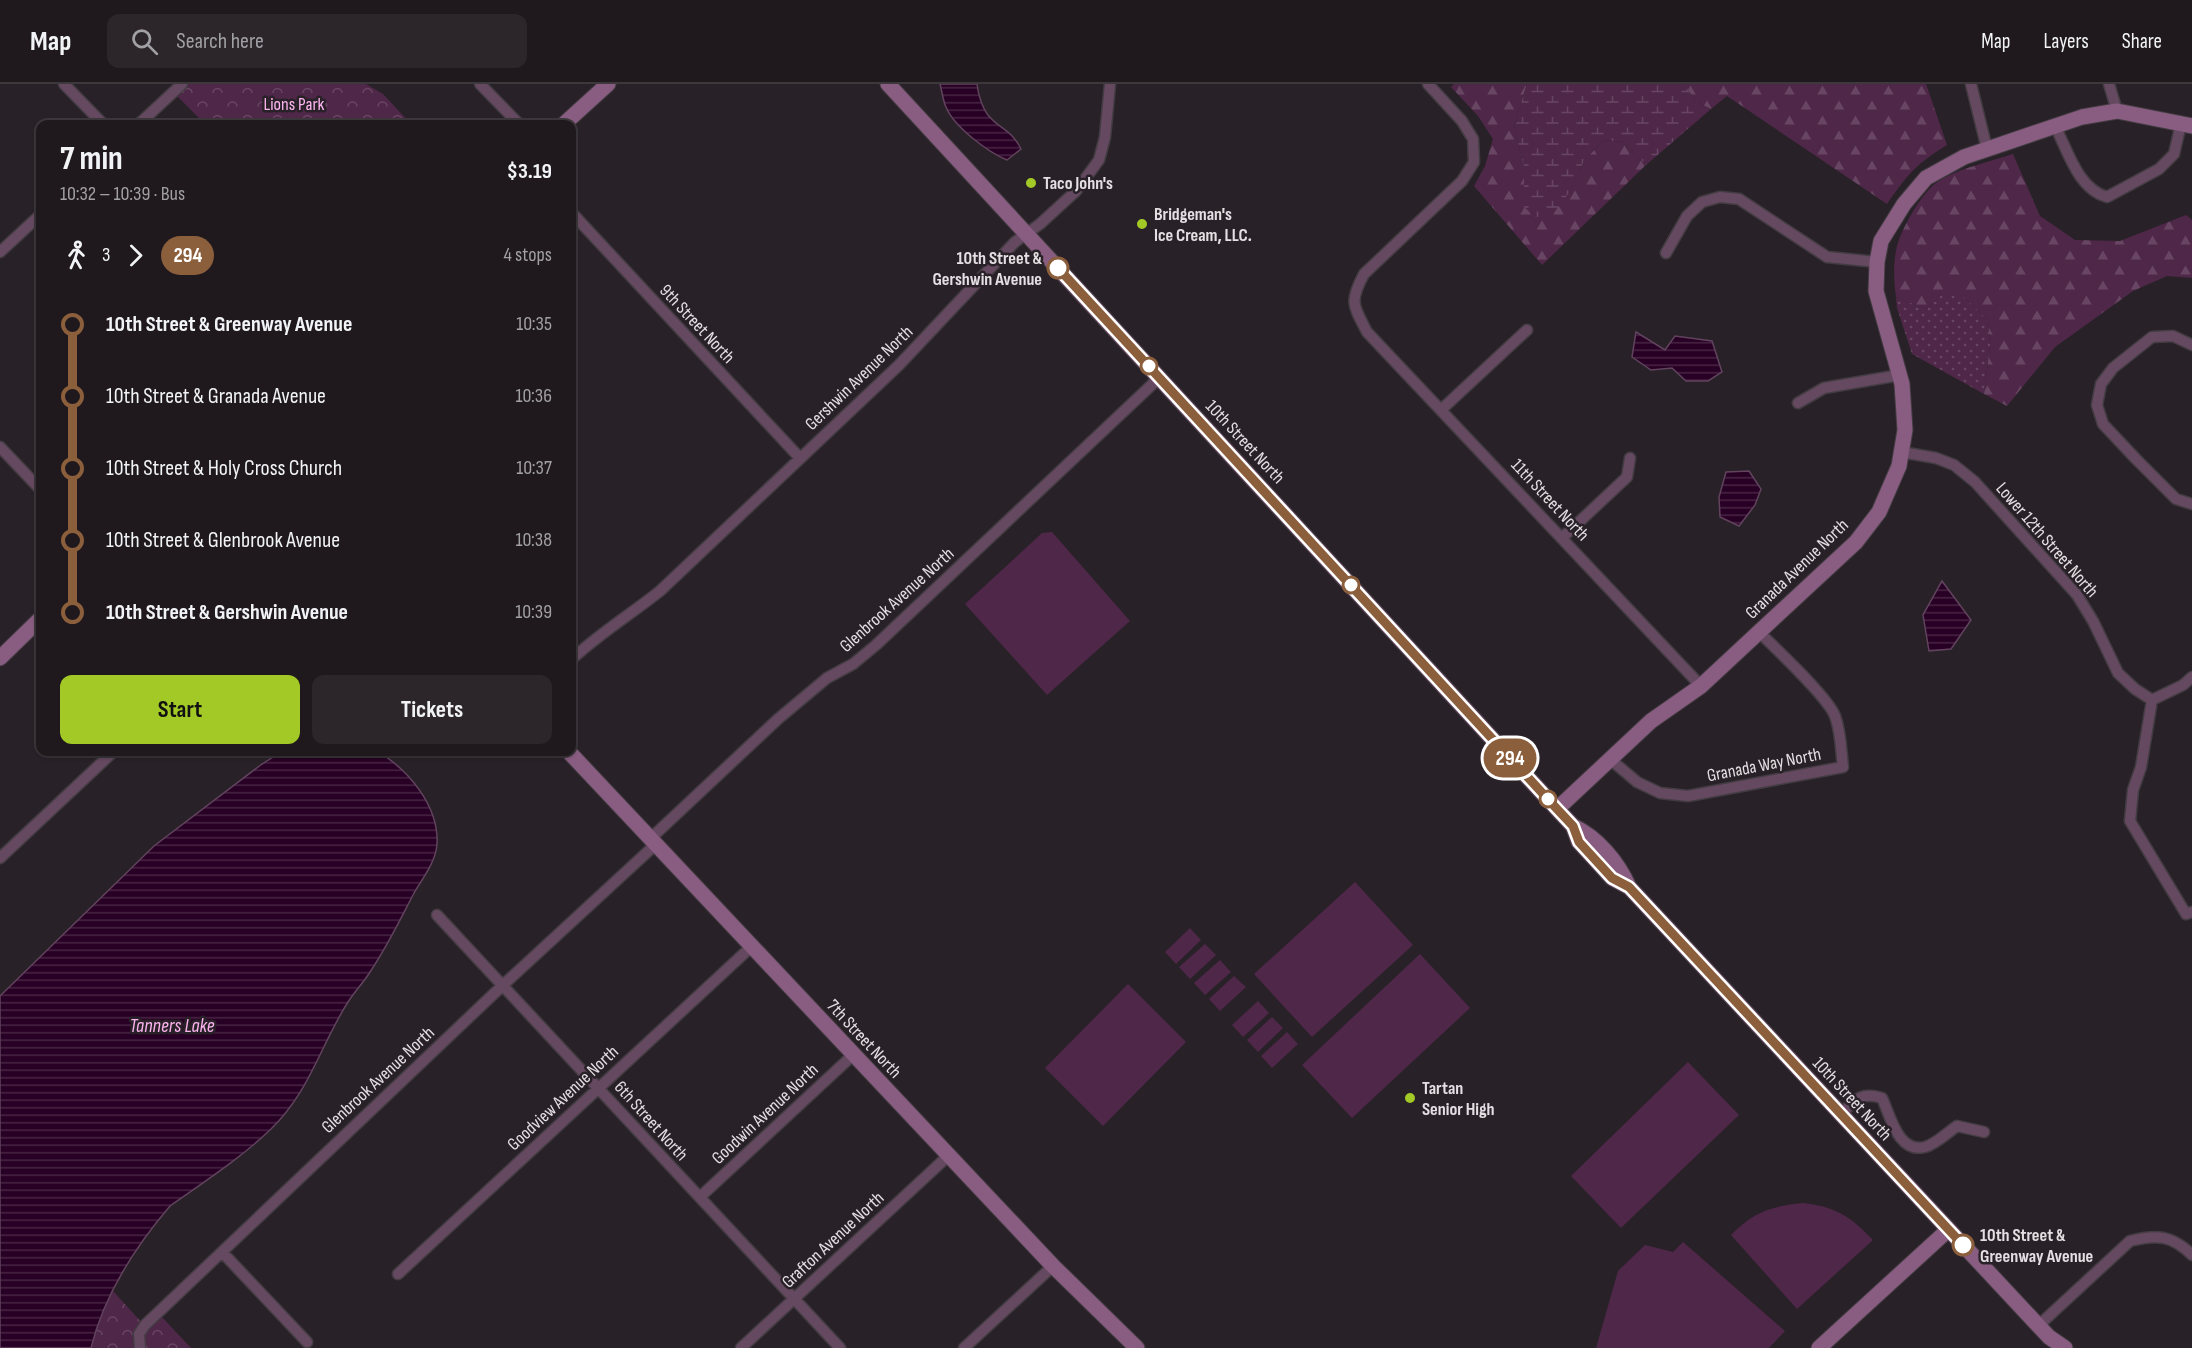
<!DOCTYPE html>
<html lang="en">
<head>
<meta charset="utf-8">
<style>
  :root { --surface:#1f191e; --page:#2c262b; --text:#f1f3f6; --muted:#a1a0a4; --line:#3c383c; --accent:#a3c927 }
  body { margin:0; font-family:"Sofia Sans Condensed",sans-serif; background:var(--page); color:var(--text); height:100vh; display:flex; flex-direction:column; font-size:22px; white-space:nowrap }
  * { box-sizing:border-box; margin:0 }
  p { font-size:20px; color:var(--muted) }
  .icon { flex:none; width:33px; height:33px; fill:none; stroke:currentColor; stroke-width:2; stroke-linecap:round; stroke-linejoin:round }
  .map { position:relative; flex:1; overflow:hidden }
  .drawer { position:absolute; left:36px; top:36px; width:540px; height:636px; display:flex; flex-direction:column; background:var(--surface); border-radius:12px; box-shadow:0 2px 4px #0004,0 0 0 2px var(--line) }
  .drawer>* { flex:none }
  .badge { padding:0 12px; border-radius:20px; font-size:21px; line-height:39px }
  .map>.badge { position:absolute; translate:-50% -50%; box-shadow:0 0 0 3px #fff }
  .legs { display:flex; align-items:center; gap:9px; height:66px; padding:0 24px; font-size:20px }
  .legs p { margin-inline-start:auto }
  .head { display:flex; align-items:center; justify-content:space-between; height:102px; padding:0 24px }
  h1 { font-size:33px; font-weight:700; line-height:45px }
  .primary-button { display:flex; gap:12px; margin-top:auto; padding:12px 24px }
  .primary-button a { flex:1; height:69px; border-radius:12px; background:var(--accent); color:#111; font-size:24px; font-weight:700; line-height:69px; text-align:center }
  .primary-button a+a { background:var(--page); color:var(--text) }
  ul { padding:0 24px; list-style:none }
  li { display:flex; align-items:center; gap:21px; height:72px; font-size:22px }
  li i { display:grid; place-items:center; width:9px; height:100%; margin:0 8px; background:currentColor }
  li i::after { content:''; width:15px; height:15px; margin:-8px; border:4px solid; border-radius:50%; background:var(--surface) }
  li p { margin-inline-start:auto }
  li:first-child i { background:linear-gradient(#0000 50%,currentColor 0) }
  li:last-child i { background:linear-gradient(currentColor 50%,#0000 0) }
  header { display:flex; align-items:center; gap:36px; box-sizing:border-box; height:84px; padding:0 30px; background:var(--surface); border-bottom:2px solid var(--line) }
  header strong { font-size:28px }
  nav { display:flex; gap:33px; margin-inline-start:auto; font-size:21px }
  .search { width:420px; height:54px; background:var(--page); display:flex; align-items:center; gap:15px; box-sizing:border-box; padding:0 21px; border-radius:12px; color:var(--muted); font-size:22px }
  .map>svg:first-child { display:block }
  .grass { fill:url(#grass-dots) }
  .forest { fill:url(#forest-firs) }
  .wetland { fill:url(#wetland-marsh) }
  .park { fill:url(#park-crowns) }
  .pitch { fill:#4f2749 }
  .water { fill:url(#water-rules); stroke:#61435e; stroke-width:1.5 }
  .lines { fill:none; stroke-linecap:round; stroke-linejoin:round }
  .street-casing { stroke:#433c42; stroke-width:13 }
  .secondary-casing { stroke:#433c42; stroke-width:17 }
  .street { stroke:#654960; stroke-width:10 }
  .secondary { stroke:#895d81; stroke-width:15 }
  .line-1-casing { stroke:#fff; stroke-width:14 }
  .line-1 { stroke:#8b5e3c; stroke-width:9 }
  .poi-dot { fill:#a3c927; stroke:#292128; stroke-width:2 }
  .stop-1-dot { fill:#fff; stroke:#8b5e3c; stroke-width:3 }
  .labels { text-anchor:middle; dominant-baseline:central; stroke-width:5; stroke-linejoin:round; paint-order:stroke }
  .park-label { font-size:18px; fill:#ffb6f2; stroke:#292128 }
  .poi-label { font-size:18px; font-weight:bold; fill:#e4dfe3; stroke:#292128; text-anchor:start }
  .stop-label { font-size:18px; font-weight:bold; fill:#e4dfe3; stroke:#292128; text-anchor:end }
  .street-label { font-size:18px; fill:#e4dfe3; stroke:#292128 }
  .water-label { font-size:20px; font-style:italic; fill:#fcb3ef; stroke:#292128 }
</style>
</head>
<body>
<header>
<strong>Map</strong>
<div class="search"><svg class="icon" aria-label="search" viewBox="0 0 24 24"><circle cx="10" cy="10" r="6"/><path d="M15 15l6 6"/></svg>Search here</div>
<nav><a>Map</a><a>Layers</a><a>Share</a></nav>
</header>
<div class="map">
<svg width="2192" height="1264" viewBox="0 0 2192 1264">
  <defs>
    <pattern id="grass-dots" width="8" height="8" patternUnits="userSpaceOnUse" patternTransform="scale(1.5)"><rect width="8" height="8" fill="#4f2749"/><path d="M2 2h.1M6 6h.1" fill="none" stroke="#684663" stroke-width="1.8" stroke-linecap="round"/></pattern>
    <pattern id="forest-firs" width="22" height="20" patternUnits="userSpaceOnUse" patternTransform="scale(1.5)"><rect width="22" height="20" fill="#4f2749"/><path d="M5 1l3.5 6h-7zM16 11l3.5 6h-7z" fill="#684663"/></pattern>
    <pattern id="wetland-marsh" width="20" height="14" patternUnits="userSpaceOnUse" patternTransform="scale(1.5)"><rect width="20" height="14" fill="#4f2749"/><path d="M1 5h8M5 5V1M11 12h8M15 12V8" fill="none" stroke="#684663"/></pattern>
    <pattern id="park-crowns" width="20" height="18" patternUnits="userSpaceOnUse" patternTransform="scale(1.5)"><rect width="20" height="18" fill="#4f2749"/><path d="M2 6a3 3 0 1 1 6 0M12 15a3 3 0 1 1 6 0" fill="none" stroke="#684663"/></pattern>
    <pattern id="water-rules" width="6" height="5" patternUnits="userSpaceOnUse" patternTransform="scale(1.5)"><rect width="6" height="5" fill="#290025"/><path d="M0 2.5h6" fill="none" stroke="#482544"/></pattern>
  </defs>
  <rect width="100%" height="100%" fill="#292128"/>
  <path class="grass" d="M1942,210H1961L1988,236L1990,261L1984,310L1912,270L1897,224L1896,213L1926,225Z"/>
  <path class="forest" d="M1454,0H1527L1514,42L1524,83V122L1569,109L1584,77L1603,56L1623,58L1646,81L1542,181L1474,102L1485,82L1493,55L1478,32L1451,3Z
    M1684,0H1926L1947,61C1916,80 1907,91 1887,120L1727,12L1711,25L1696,18Z
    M2013,70L2040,132L2075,156L2120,157L2186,131L2192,136V194L2167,192L2133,207L2055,263L2007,322L1984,310L1990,261L1988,236L1961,210H1942L1926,225L1896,213C1894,197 1893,183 1896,167C1899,148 1922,107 1939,97C1957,85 1992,77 2013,70Z"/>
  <path class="wetland" d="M1527,0H1684L1696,18L1711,25L1646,81L1623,58L1603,56L1584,77L1569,109L1552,131L1535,133L1524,123V83L1514,42Z"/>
  <path class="park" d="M188,0H366L383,10L411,40H352L350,39L348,40H205L176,11Z
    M113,1207L144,1241L158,1229L191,1264H91L104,1223Z"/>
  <path class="pitch" d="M1052,448L1130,537L1047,611L965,520L1042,449Z
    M1355,798L1413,861L1312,953L1254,890Z
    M1190,844L1201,856L1176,880L1165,868Z
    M1205,860L1216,871L1190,895L1179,883Z
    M1420,870L1470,924L1352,1034L1302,981Z
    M1220,876L1231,888L1205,911L1194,899Z
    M1234,892L1246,903L1220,927L1209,915Z
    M1128,900L1186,958L1103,1042L1045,984Z
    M1258,917L1269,929L1243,953L1232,941Z
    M1272,933L1283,944L1258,968L1247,956Z
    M1287,948L1298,960L1272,984L1261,972Z
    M1688,978L1739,1031L1621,1144L1571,1092Z
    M1803,1119C1836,1123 1850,1132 1873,1156L1797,1225L1731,1151C1753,1128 1772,1122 1803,1119Z
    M1683,1158L1785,1247L1769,1264H1596L1618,1187L1645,1161L1673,1168Z"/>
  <path class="water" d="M940,0H977C978,10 982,23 988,31C999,45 1011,45 1021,65L1007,76C988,68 954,43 946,23C943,17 942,7 940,0Z
    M1636,248L1665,266L1675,252L1712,257L1722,288L1708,297H1686L1672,284L1651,286L1632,273Z
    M1749,387L1761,405L1755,421L1739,442L1720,433L1719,413L1726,388Z
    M1942,497L1971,536L1951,565L1929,567L1923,531Z
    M281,668H379C409,687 439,722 437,760C436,777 423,794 414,809C400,836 387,863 370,888C364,898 355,907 348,918C320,962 310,1007 271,1045C241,1074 204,1098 170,1122C135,1163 104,1211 91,1264H0V912L154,762L262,680Z"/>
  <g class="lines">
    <g class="street-casing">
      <path id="street" d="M64,0L103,40
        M480,0L519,40
        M1428,0L1462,37L1473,55L1474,78L1462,97L1364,190C1349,218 1353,221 1367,248L1701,602
        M1971,0L1987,65
        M2109,0L2117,27
        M139,40L182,0
        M2055,42C2068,67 2078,105 2107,113L2159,85L2174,70L2181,40
        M572,129L799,373
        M0,168L40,131
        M1666,169L1687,132L1702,118L1720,113L1739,115L1827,173L1877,178
        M2192,261L2173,252L2152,253L2113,284L2101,300L2097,321L2103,340L2136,375L2176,415L2192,420
        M1798,319L1824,304L1900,291
        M1442,325L1527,246
        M0,363L40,405
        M1901,368L1936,374L1954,381L1975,398L2077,511L2093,537L2118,589L2135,605L2152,616L2141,683L2133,706L2130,737L2186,830L2192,828
        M1563,453L1627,393L1630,374
        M572,575C599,550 631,530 660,507L899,281L1015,158L1040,140L1076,107L1099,76L1105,53L1110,0
        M2152,616L2183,601L2192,593
        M1610,675L1637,698L1660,709L1688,712L1843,683C1841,666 1841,648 1835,632C1828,613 1776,565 1759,548
        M650,755L778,635L827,594L853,580L876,561L1159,294
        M0,774L113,668
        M437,831L840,1264
        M1840,1031C1855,1017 1860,1007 1882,1014C1890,1031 1898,1070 1925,1063C1936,1060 1948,1048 1957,1042L1984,1048
        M700,1113L853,971
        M222,1168L307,1258
        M398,1190L751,863
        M2038,1242L2130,1157C2156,1150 2172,1151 2192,1171
        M140,1264L139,1250L145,1241L502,902L655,761
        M741,1264L948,1072
        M964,1264L1053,1182"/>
    </g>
    <g class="secondary-casing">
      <path id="secondary" d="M888,0L1557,725L1573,742L1579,758L1612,794L1629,803
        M564,40L608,0
        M0,574L40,535
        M569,668L1053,1182L1137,1264
        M1557,725L1651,637L1701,602L1759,548L1856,458L1879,428L1899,382L1905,346L1902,300L1876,207L1877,178L1881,157L1904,120L1926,94L1964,73L2082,33L2117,27L2192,42
        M1573,742C1598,754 1618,778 1629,803L2049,1253L2065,1264
        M1819,1264L1948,1146"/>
    </g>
    <use href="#street" class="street"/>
    <use href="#secondary" class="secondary"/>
  </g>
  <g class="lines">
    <g class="line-1-casing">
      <path id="line-1" d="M1058,184L1557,725L1573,742L1579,758L1612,794L1629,803L1963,1161"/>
    </g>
    <use href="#line-1" class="line-1"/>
  </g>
  <g class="poi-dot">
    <circle cx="1031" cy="99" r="6"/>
    <circle cx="1142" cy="140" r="6"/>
    <circle cx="1410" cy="1014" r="6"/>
  </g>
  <g class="stop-1-dot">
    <circle cx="1058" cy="184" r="10"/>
    <circle cx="1149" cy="282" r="8"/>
    <circle cx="1351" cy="501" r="8"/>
    <circle cx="1548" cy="715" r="8"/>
    <circle cx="1963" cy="1161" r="10"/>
  </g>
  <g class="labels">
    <g class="park-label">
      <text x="294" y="20">Lions Park</text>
    </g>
    <g class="poi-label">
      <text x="1043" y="99">Taco John's</text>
      <text x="1154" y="130">Bridgeman's<tspan x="1154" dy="21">Ice Cream, LLC.</tspan></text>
      <text x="1422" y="1004">Tartan<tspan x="1422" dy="21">Senior High</tspan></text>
    </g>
    <g class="stop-label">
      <text x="1042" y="174">10th Street &amp;<tspan x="1042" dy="21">Gershwin Avenue</tspan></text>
      <text x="1980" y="1151" text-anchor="start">10th Street &amp;<tspan x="1980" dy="21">Greenway Avenue</tspan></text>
    </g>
    <g class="street-label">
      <text transform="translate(697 240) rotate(47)">9th Street North</text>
      <text transform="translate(859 294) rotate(-44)">Gershwin Avenue North</text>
      <text transform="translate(1245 358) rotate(47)">10th Street North</text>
      <text transform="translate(1550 416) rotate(47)">11th Street North</text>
      <text transform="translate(2047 456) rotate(49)">Lower 12th Street North</text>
      <text transform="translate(1797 485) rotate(-44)">Granada Avenue North</text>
      <text transform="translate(897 516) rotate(-42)">Glenbrook Avenue North</text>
      <text transform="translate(1764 681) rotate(-11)">Granada Way North</text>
      <text transform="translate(864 955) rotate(47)">7th Street North</text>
      <text transform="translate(378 996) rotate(-43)">Glenbrook Avenue North</text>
      <text transform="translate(563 1014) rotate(-43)">Goodview Avenue North</text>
      <text transform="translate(1852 1015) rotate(47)">10th Street North</text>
      <text transform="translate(765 1030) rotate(-43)">Goodwin Avenue North</text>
      <text transform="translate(651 1037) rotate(48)">6th Street North</text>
      <text transform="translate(833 1156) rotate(-43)">Grafton Avenue North</text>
    </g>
    <g class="water-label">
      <text x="172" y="942">Tanners Lake</text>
    </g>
  </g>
</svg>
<b class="badge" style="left:1510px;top:674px;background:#8b5e3c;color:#fff">294</b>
<section class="drawer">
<div class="head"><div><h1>7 min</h1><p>10:32 – 10:39 · Bus</p></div><b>$3.19</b></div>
<div class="legs"><svg class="icon" aria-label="walk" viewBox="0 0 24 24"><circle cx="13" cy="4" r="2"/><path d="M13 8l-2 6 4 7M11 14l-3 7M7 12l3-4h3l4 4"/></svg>3<svg class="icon" aria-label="forward" viewBox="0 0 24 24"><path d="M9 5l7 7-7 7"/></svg><b class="badge" style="background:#8b5e3c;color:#fff">294</b><p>4 stops</p></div>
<ul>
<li><i style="color:#8b5e3c"></i><b>10th Street &amp; Greenway Avenue</b><p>10:35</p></li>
<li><i style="color:#8b5e3c"></i><span>10th Street &amp; Granada Avenue</span><p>10:36</p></li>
<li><i style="color:#8b5e3c"></i><span>10th Street &amp; Holy Cross Church</span><p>10:37</p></li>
<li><i style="color:#8b5e3c"></i><span>10th Street &amp; Glenbrook Avenue</span><p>10:38</p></li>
<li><i style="color:#8b5e3c"></i><b>10th Street &amp; Gershwin Avenue</b><p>10:39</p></li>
</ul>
<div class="primary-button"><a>Start</a><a>Tickets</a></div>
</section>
</div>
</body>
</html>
